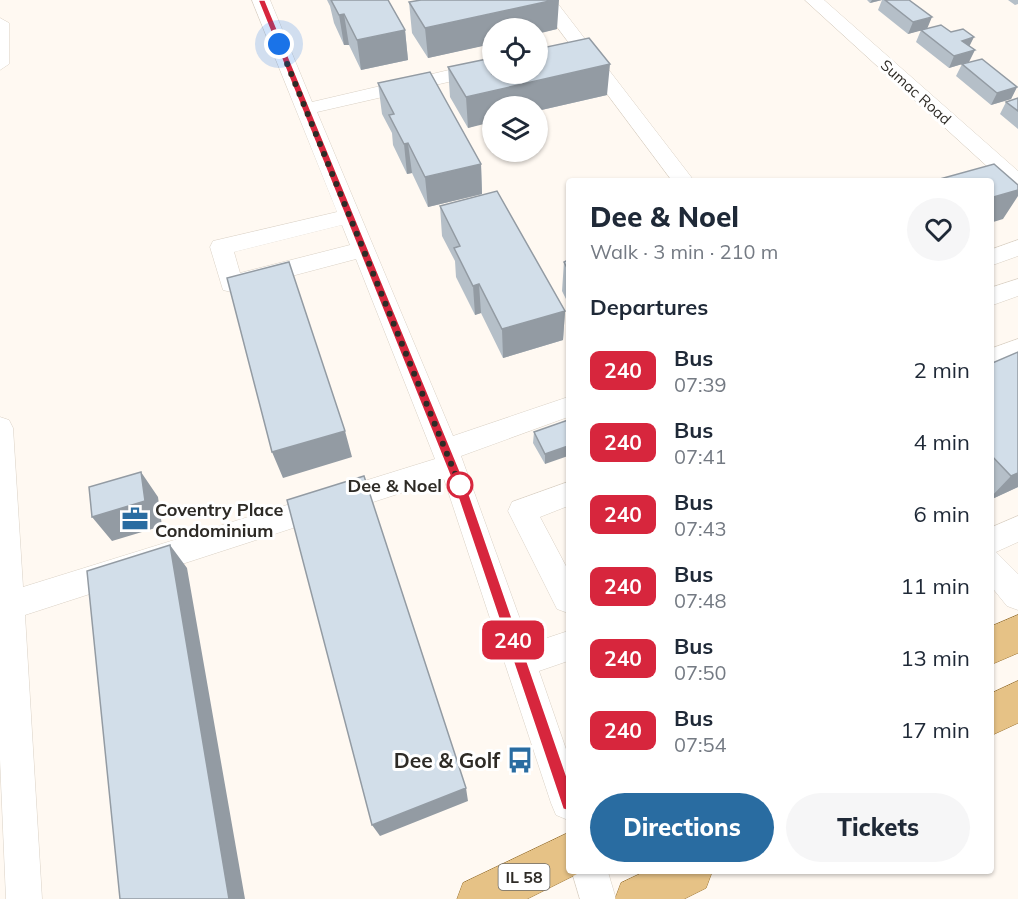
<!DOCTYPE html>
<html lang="en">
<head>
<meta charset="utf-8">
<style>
  :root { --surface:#fff; --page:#f6f6f7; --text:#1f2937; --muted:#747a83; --accent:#296ca1 }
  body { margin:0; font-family:Mulish,sans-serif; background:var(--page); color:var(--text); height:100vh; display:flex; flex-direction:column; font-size:22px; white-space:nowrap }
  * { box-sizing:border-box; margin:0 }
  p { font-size:20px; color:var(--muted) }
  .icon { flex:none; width:33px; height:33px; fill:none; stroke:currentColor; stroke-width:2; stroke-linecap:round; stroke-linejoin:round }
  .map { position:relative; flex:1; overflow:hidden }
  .side { position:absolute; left:566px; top:178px; width:428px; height:696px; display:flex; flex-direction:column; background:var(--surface); border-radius:6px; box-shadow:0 2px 4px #0004 }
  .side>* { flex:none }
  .badge { padding:0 12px; border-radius:9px; font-size:21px; line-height:39px }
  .buttons { position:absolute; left:482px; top:18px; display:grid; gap:12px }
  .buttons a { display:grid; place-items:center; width:66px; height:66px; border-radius:50%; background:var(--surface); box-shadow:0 2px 4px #0004; font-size:30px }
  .you { position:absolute; width:30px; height:30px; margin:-15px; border:4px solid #fff; border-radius:50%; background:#1a73e8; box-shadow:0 0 0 9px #1a73e833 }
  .map>.badge { position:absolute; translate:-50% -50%; box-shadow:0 0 0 3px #fff }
  h2 { padding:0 24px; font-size:22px; line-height:54px }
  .round { display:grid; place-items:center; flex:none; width:63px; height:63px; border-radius:32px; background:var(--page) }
  .overview { display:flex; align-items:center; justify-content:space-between; height:102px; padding:0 24px }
  h1 { font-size:28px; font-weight:800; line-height:45px }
  .action { display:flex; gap:12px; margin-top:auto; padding:12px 24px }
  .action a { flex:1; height:69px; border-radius:36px; background:var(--accent); color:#fff; font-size:24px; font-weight:800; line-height:69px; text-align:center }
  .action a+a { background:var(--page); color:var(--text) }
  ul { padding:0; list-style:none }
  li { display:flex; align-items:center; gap:18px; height:72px; padding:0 24px }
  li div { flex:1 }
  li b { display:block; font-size:22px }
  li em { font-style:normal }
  li .badge { min-width:66px; font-weight:700; text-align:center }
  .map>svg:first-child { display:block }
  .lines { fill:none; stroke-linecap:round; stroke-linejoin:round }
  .minor-casing { stroke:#dad1c5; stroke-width:1 }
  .major-casing { stroke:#9b7330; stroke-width:1 }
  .minor { fill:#fff; fill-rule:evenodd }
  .major { fill:#e6c286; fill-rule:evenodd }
  .wall { fill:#b5bfc8 }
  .shaded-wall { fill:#939ba3 }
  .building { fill:#d2dee9; stroke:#939ba3; stroke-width:1.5 }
  .line { fill:#d7263d; stroke:#fff; stroke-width:1.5 }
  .walk { stroke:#2e2b26; stroke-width:6; stroke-dasharray:0 10.8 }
  .stop-dot { fill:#fff; stroke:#d7263d; stroke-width:3 }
  .labels { text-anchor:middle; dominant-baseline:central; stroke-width:6; stroke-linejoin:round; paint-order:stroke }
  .far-street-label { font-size:15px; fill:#2e2b26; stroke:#fff }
  .shield { fill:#fff; stroke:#6d6b67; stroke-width:1.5 }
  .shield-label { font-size:16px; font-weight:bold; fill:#2e2b26 }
  .stop-label { font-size:18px; font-weight:bold; fill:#2e2b26; stroke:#fff; text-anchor:end }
  .poi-label { font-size:18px; font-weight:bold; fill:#2e2b26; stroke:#fff; text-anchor:start }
  .near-poi-label { font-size:21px; font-weight:bold; fill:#2e2b26; stroke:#fff; text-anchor:end }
</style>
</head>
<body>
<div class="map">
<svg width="1018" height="899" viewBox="0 0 1018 899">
  <rect width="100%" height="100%" fill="#fff9f2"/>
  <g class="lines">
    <g class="minor-casing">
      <path id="minor" d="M252,0H270L312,102L492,60V72L317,112L453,436L568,397V417L461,456L529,644L568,631V661L539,671L568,755V820L556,815L551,803L444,479L25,615L42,899H6L0,759V417L9,420L13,428L23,587L435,459L356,259L231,292L223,290L210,247L213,241L337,212ZM342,225L350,245L240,273L234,252Z
        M537,0H555L695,182H673Z
        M805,0H824L1018,171V190L1011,188Z
        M0,18L9,23V64L0,70Z
        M1018,240V256L990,266V250Z
        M1018,279V296L990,306V288Z
        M1018,339V358L990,370V349Z
        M568,482V506L540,517L568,570V613L557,609L508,511L512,502Z
        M1018,516V542L996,552L1018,574V610L1007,606L990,585V528Z
        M572,872H608L616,899H580Z"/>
    </g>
    <g class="major-casing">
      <path id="major" d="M1018,615V653L990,665V627Z
        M1018,681V723L990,736V694Z
        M568,833V872H581L527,899H457L463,883Z
        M644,872H712L706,888L684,899H615L621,883Z"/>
    </g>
    <use href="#minor" class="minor"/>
    <use href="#major" class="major"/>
  </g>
  <path class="wall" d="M327,0H388L405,30L408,60L361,70L349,45H344L334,23L330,6Z
    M867,0H909L927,28L970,46L969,62L949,68L916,42L921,30L908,34L878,10L882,0L870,3Z
    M1008,0H1018V4L1015,5Z
    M409,2L557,29L428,58L412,33Z
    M962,64L1017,87L1011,99L991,105L956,76Z
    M448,67L607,95L537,111V106L468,128L450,97Z
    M378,83L481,164L482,194L428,207L412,173L407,174L393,145L392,133L382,114Z
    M1018,98V129L1000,114L1006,102Z
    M440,206L565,311L563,340L503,358L481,313L475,315L456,277L455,261L442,236Z
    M568,260V303L562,291L564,262Z
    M1018,352V487L990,500V364Z
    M568,420L545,464L533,443L534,432Z"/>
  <path class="shaded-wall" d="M554,0H559L557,29L537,34V28H492V44L428,58L425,28Z
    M872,0H882L870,3Z
    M344,14L349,45H344L339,15Z
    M932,17L927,29L908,34L913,22Z
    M405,30L408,60L361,70L357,40Z
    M974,37L968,49L962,41Z
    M975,50L969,62L949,68L954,56Z
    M610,64L607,95L537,111V106H492V122L468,128L466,97Z
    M1017,87L1011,99L991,105L997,93Z
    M408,143L412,173L407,174L404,144Z
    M481,164L482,194L428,207L425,177Z
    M1018,190V196L1003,219L990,223V198Z
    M479,284L481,313L475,315L473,286Z
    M565,311L563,340L503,358L502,329Z
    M345,431L352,457L283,478L272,452Z
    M568,446V456L545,464V454Z
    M141,472L158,497L162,526L112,541L92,517Z
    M1018,473V487L990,500V498L1011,476Z
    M170,545L187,568L245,899H227Z
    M466,788L468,801L380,836L372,825Z"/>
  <path class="building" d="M331,0H388L405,30L357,40L344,14L339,15Z
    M421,0H554L425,28L409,2Z
    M885,0H909L932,17L913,22Z
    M941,25L951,32L963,29L974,37L962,41L975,50L954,56L921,30Z
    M589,38L610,64L466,97L448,67L492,58V74H537V49Z
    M982,59L1017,87L997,93L962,64Z
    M430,72L481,164L425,177L408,143L404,144L389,115L394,114L378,83Z
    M1018,98V111L1006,102Z
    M994,164L1018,185V190L990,198V182H929Z
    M497,191L565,311L502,329L479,284L473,286L454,248L460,246L440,206Z
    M568,260V270L564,262Z
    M289,262L345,431L272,452L227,278Z
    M1018,352V473L1011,476L990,454V364Z
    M568,420V446L545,454L534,432Z
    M141,472L145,501L92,517L89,487Z
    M364,476L466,788L372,825L287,500Z
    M170,545L229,899H120L87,571Z"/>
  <path class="line" d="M258,0H265L467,488L576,803L574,809L568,811L563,809L561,803L455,488Z"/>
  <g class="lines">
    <path class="walk" d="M279,44L461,488L460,485"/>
  </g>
  <defs>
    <g id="office-bare" transform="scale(2.07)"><path d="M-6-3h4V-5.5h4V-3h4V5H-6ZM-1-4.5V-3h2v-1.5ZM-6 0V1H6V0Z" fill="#296ca1" stroke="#fff" stroke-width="2.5" paint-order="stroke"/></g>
    <g id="bus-bare" transform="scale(2.07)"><path d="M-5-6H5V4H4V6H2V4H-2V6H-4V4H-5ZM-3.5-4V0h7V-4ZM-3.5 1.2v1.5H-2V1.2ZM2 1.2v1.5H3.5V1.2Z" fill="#296ca1" stroke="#fff" stroke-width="2.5" paint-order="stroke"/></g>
  </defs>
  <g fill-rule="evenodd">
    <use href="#office-bare" x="135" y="519"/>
    <use href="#bus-bare" x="520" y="760"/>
  </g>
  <circle class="stop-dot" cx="460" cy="485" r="12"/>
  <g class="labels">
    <g class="far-street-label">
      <text transform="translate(916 92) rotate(42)">Sumac Road</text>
    </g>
    <rect class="shield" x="498.5" y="864" width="51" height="26" rx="4.5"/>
    <g class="shield-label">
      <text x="524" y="877">IL 58</text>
    </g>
    <g class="stop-label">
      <text x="442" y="485">Dee &amp; Noel</text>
    </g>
    <g class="poi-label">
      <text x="155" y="509">Coventry Place<tspan x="155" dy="21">Condominium</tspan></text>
    </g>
    <g class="near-poi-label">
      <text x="500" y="760">Dee &amp; Golf</text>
    </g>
  </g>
</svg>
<div class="buttons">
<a><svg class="icon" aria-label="locate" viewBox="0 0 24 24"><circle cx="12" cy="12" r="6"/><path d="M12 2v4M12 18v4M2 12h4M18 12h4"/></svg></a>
<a><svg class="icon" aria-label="layers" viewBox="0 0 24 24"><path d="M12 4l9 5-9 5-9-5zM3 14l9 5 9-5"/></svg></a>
</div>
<div class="you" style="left:279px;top:44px"></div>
<b class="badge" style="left:513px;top:640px;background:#d7263d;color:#fff">240</b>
<section class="side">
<div class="overview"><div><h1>Dee &amp; Noel</h1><p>Walk · 3 min · 210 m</p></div><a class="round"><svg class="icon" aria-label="heart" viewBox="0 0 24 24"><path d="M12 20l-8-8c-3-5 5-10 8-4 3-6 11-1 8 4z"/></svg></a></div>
<h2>Departures</h2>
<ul>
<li><span class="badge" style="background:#d7263d;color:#fff">240</span><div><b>Bus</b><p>07:39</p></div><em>2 min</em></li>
<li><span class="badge" style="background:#d7263d;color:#fff">240</span><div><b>Bus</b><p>07:41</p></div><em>4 min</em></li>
<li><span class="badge" style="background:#d7263d;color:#fff">240</span><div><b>Bus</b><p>07:43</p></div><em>6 min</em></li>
<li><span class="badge" style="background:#d7263d;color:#fff">240</span><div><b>Bus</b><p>07:48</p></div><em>11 min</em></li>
<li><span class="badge" style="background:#d7263d;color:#fff">240</span><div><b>Bus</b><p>07:50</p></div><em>13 min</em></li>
<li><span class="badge" style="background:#d7263d;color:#fff">240</span><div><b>Bus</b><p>07:54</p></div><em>17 min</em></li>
</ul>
<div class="action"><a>Directions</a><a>Tickets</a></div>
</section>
</div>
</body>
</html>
